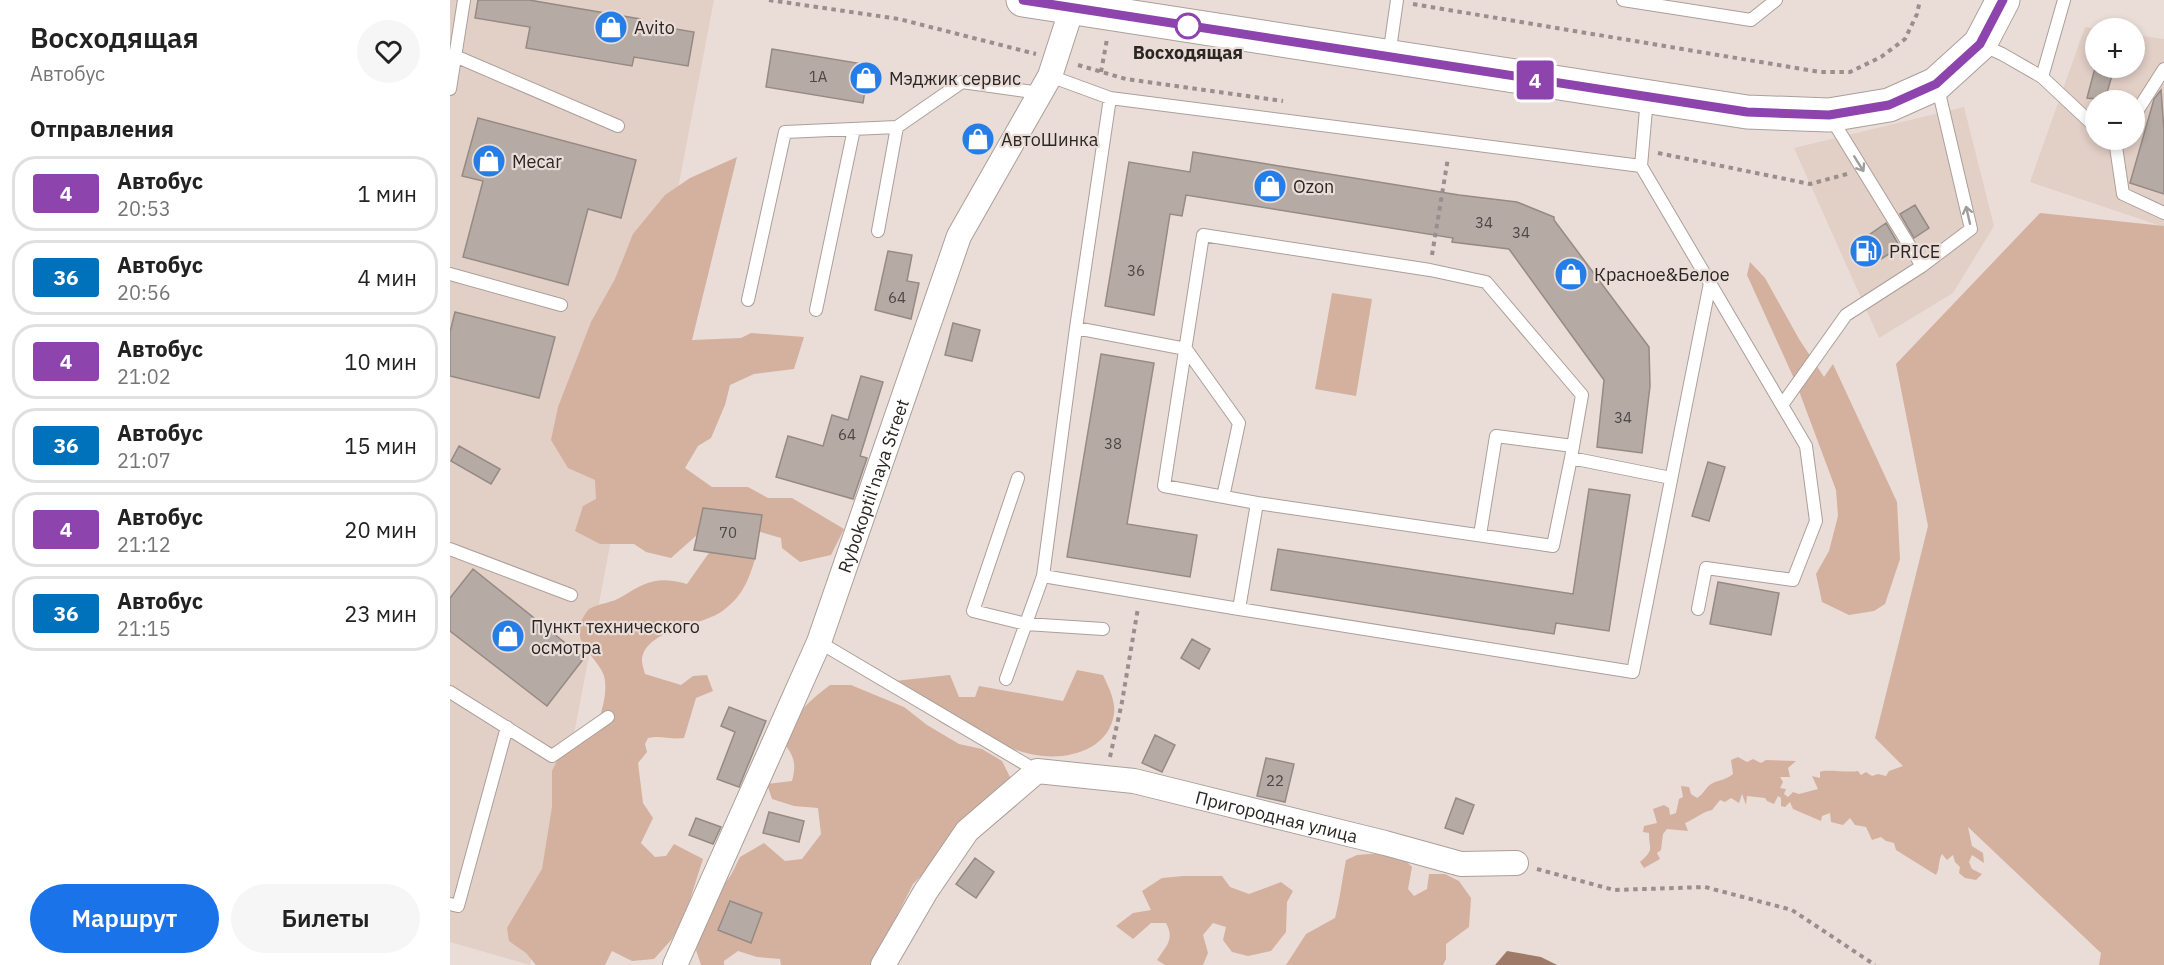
<!DOCTYPE html>
<html lang="ru">
<head>
<meta charset="utf-8">
<style>
  :root { --surface:#fff; --page:#f6f6f6; --text:#222; --muted:#767676; --line:#e0e0e0; --accent:#1a73e8 }
  body { margin:0; font-family:"IBM Plex Sans",sans-serif; background:var(--page); color:var(--text); height:100vh; display:flex; flex-direction:column; font-size:22px; white-space:nowrap }
  * { box-sizing:border-box; margin:0 }
  p { font-size:20px; color:var(--muted) }
  .icon { flex:none; width:33px; height:33px; fill:none; stroke:currentColor; stroke-width:2; stroke-linecap:round; stroke-linejoin:round }
  .map { position:relative; flex:1; overflow:hidden }
  .panel { display:flex; flex-direction:column; background:var(--surface); width:450px }
  .panel>* { flex:none }
  .badge { padding:0 12px; border-radius:4px; font-size:21px; line-height:39px }
  .buttons { position:absolute; left:1635px; top:18px; display:grid; gap:12px }
  .buttons a { display:grid; place-items:center; width:60px; height:60px; border-radius:50%; background:var(--surface); box-shadow:0 3px 9px #0003; font-size:30px }
  .map>.badge { position:absolute; translate:-50% -50%; box-shadow:0 0 0 3px #fff }
  h2 { padding:0 30px; font-size:22px; line-height:54px }
  .round { display:grid; place-items:center; flex:none; width:63px; height:63px; border-radius:32px; background:var(--page) }
  .headline { display:flex; align-items:center; justify-content:space-between; height:102px; padding:0 30px }
  h1 { font-size:28px; font-weight:600; line-height:45px }
  .cta { display:flex; gap:12px; margin-top:auto; padding:12px 30px }
  .cta a { flex:1; height:69px; border-radius:36px; background:var(--accent); color:#fff; font-size:24px; font-weight:600; line-height:69px; text-align:center }
  .cta a+a { background:var(--page); color:var(--text) }
  ul { padding:0; list-style:none }
  li { display:flex; align-items:center; gap:18px; height:75px; margin:0 12px 9px; padding:0 18px; border:3px solid var(--line); border-radius:24px }
  li div { flex:1 }
  li b { display:block; font-size:22px }
  li em { font-style:normal }
  li .badge { min-width:66px; font-weight:700; text-align:center }
  main { display:flex; flex:1; min-height:0 }
  .map>svg:first-child { display:block }
  .built { fill:#e2cfc6; fill-rule:evenodd }
  .green { fill:#d4b09f }
  .water { fill:#a07a69 }
  .building { fill:#b6aaa4; stroke:#958a84; stroke-width:1.5 }
  .lines { fill:none; stroke-linecap:round; stroke-linejoin:round }
  .service-casing { stroke:#ab9f9a; stroke-width:14 }
  .minor-casing { stroke:#ab9f9a; stroke-width:26 }
  .secondary-casing { stroke:#ab9f9a; stroke-width:35 }
  .path { stroke:#998f8b; stroke-width:4; stroke-dasharray:4.5 4.5; stroke-linecap:butt }
  .service { stroke:#fff; stroke-width:12 }
  .minor { stroke:#fff; stroke-width:24 }
  .secondary { stroke:#fff; stroke-width:33 }
  .oneway { stroke:#a09d9c }
  .line-casing { stroke:#fff; stroke-width:14 }
  .line { stroke:#8e44ad; stroke-width:9 }
  .stop-dot { fill:#fff; stroke:#8e44ad; stroke-width:3 }
  .labels { text-anchor:middle; dominant-baseline:central; stroke-width:4.5; stroke-linejoin:round; paint-order:stroke }
  .number-label { font-size:15px; fill:#4e4744 }
  .poi-label { font-size:18px; fill:#2b2624; stroke:#eaddd7; text-anchor:start }
  .stop-label { font-size:18px; font-weight:bold; fill:#2b2624; stroke:#eaddd7 }
  .street-label { font-size:18px; fill:#2b2624; stroke:#eaddd7 }
</style>
</head>
<body>
<main>
<section class="panel">
<div class="headline"><div><h1>Восходящая</h1><p>Автобус</p></div><a class="round"><svg class="icon" aria-label="heart" viewBox="0 0 24 24"><path d="M12 20l-8-8c-3-5 5-10 8-4 3-6 11-1 8 4z"/></svg></a></div>
<h2>Отправления</h2>
<ul>
<li><span class="badge" style="background:#8e44ad;color:#fff">4</span><div><b>Автобус</b><p>20:53</p></div><em>1 мин</em></li>
<li><span class="badge" style="background:#0072bc;color:#fff">36</span><div><b>Автобус</b><p>20:56</p></div><em>4 мин</em></li>
<li><span class="badge" style="background:#8e44ad;color:#fff">4</span><div><b>Автобус</b><p>21:02</p></div><em>10 мин</em></li>
<li><span class="badge" style="background:#0072bc;color:#fff">36</span><div><b>Автобус</b><p>21:07</p></div><em>15 мин</em></li>
<li><span class="badge" style="background:#8e44ad;color:#fff">4</span><div><b>Автобус</b><p>21:12</p></div><em>20 мин</em></li>
<li><span class="badge" style="background:#0072bc;color:#fff">36</span><div><b>Автобус</b><p>21:15</p></div><em>23 мин</em></li>
</ul>
<div class="cta"><a>Маршрут</a><a>Билеты</a></div>
</section>
<div class="map">
<svg width="1714" height="965" viewBox="0 0 1714 965">
  <rect width="100%" height="100%" fill="#eaddd7"/>
  <path class="built" d="M0,0H264L80,965L0,942Z
    M1635,27L1645,29L1646,68H1684L1685,35L1714,39V227L1580,182ZM1646,100H1684V140H1646Z
    M1514,107L1544,226L1503,293L1429,338L1344,148Z"/>
  <path class="green" d="M287,157L242,340L291,338L301,333L354,337L344,369L304,374L280,385L275,405L261,438L248,446L235,468L262,487H298L318,498H342L394,529L381,555L350,562L332,548L331,538L265,519L221,558L196,552L184,544H150L125,531L133,506L146,499L145,480L118,468L101,440L108,407L141,322L165,279L183,234L215,195L240,178Z
    M1590,213L1714,226V965H1649L1651,953L1518,827L1522,846L1533,853L1534,863L1522,855L1519,862L1522,869L1532,874L1526,880L1515,878L1509,873L1510,867L1505,862L1503,855L1497,860L1492,854C1488,860 1490,869 1486,875L1446,850L1444,843L1436,841L1431,837L1422,840L1416,827L1405,825L1400,818L1393,825L1381,822L1380,813L1372,816L1371,821L1343,809L1340,802L1335,807L1331,806V798L1328,796L1324,804L1317,801L1315,798L1297,796L1296,805L1292,794L1289,803L1281,798L1275,802L1270,800L1262,810C1252,812 1245,819 1235,823L1238,831L1217,829L1213,834L1211,850L1207,853L1210,859L1194,868L1190,862C1205,848 1199,851 1199,833L1193,832L1194,826L1207,823L1203,809L1214,805L1219,808L1220,815L1226,813L1229,799L1233,797L1231,786L1239,787L1241,794L1247,798C1254,794 1256,786 1263,783C1271,779 1274,781 1283,774L1281,760L1288,757L1297,762L1303,759L1311,763L1316,760L1346,761L1338,768L1340,777H1330L1333,782L1330,788L1336,789L1334,794L1338,797L1343,792L1349,794L1368,789L1362,776L1370,778V772C1376,769 1397,773 1408,771L1411,775L1416,772L1422,776L1428,774L1436,776L1439,771L1453,766L1425,738L1478,526L1446,364Z
    M1300,262L1315,278L1349,339L1374,377L1383,364L1447,502L1450,559L1435,604L1424,611L1399,615L1372,602L1366,574L1379,551L1388,516L1386,490L1346,383L1297,275Z
    M882,293L922,299L906,396L865,389Z
    M268,540L305,559C298,582 292,597 271,612C250,626 193,630 192,661C192,665 194,670 195,674L231,685L243,676L257,675L263,691L246,698L234,738C221,740 211,735 198,738L195,744L197,752L188,763L193,803L203,818L191,843L205,857L216,856L224,844L253,859L235,915L222,939L204,959L182,961L162,951L155,965H86L76,953L59,941L57,928L92,869L102,807V771L115,744L146,730C150,715 157,698 155,681C154,660 116,643 134,616C135,614 137,611 139,609C149,603 163,603 173,596C197,581 209,576 237,584Z
    M627,670L653,675C658,686 666,701 664,714C659,748 622,759 593,756C569,754 549,742 528,734C518,730 506,731 497,726C483,719 457,693 445,681L500,675L509,697H525L529,686L613,701Z
    M380,685H401L454,707L477,725L509,744L532,749L552,761L562,781L463,884L422,965H331L330,959L307,957L288,951L274,961V965H251L246,950L263,900L281,875L290,857L314,843L335,861L352,859L371,834L368,808L344,806L322,799L317,784L342,781C346,766 345,758 336,746C346,713 353,706 380,685Z
    M933,853L953,858L962,867L958,889L964,896L977,889L979,874H995L1009,881L1021,898L1019,927L996,944V959L993,965H836L856,934L885,918C890,899 892,880 896,860L907,855Z
    M733,876H772L780,887L799,894L831,882L843,891L837,902L836,932L821,951L798,956L782,952L773,940L776,927L763,923L753,935L758,953L753,965H715L707,960C716,946 725,940 716,923H701L683,939L666,926L683,913L701,910L692,891L712,878Z"/>
  <path class="water" d="M1057,951L1091,957L1107,965H1045Z"/>
  <path class="building" d="M28,0H79L190,19V23L244,32L238,66L184,57L182,66L76,48L80,27L25,18Z
    M322,49L419,65L413,103L316,87Z
    M1645,68H1664L1655,100L1637,98Z
    M1711,90L1714,131V194L1680,183L1704,99Z
    M28,118L186,160L171,218L138,209L118,285L13,257L33,181L12,176Z
    M743,152L1009,195L1067,202L1104,217V220L1199,347L1200,386L1192,453L1147,447L1154,380L1059,249L1002,242L1003,238L736,195L732,216L720,214L704,315L655,306L679,162L740,172Z
    M1465,205L1479,228L1464,238L1450,214Z
    M1436,223L1450,247L1431,259L1429,257L1417,265L1405,247L1417,239L1416,237Z
    M438,251L462,255L457,281L469,283L461,319L425,310Z
    M5,312L105,337L89,398L0,376V332Z
    M503,323L530,330L522,361L495,355Z
    M651,354L704,363L677,524L747,535L740,577L617,557Z
    M411,376L433,382L410,456L417,458L403,499L326,477L338,436L373,446L382,415L398,420Z
    M9,446L50,469L41,484L1,461Z
    M1258,462L1275,467L1259,521L1242,516Z
    M1139,489L1180,495L1159,631L1106,623L1104,634L821,590L828,549L1123,594Z
    M253,508L312,515L305,559L244,550Z
    M23,569L134,658L97,706L0,631V598Z
    M1268,582L1329,593L1321,635L1260,624Z
    M742,639L760,649L749,669L731,658Z
    M279,707L316,721L289,787L267,779L285,732L271,726Z
    M705,735L725,745L712,772L692,763Z
    M816,758L844,764L835,802L807,796Z
    M1006,798L1024,805L1013,834L995,828Z
    M319,812L354,821L349,842L313,833Z
    M246,818L271,827L263,844L239,835Z
    M525,858L544,872L526,898L506,884Z
    M280,901L312,913L301,943L268,930Z"/>
  <g class="lines">
    <g class="service-casing">
      <path id="service" d="M1173,0L1301,20L1326,0
        M1532,45L1552,54L1592,77L1614,0
        M5,56L168,126
        M939,56L947,0
        M600,76L660,98L1191,166L1197,98
        M1592,77L1640,122L1646,123
        M0,89L14,0
        M660,98L626,328L593,576L789,609L1183,672L1260,283
        M1684,116L1714,69
        M1381,118L1472,266L1521,229L1487,84
        M1665,140L1673,194L1714,213
        M1191,166L1356,446L1366,521L1343,580L1256,568L1248,609
        M428,231L447,127
        M0,274L111,305
        M298,300L335,132L447,127L512,82L590,93
        M366,310L404,129
        M626,328L736,349L789,423L773,497
        M1332,405L1396,315L1472,266
        M568,478L523,611L576,624L653,629
        M807,503L1103,546L1121,458
        M1030,535L1046,436L1123,446
        M0,549L121,595
        M789,609L807,503L714,486L753,235L980,270L1036,282L1132,395L1121,458L1221,478
        M369,642L587,771
        M556,679L593,576
        M0,692L102,756L158,717
        M0,904L8,906L57,727"/>
    </g>
    <g class="minor-casing">
      <g id="minor">
        <path id="s1" d="M225,965L369,642L509,236L600,76L622,8"/>
        <path id="s2" d="M433,965L476,891L517,831L587,771L684,781L935,843L1011,864L1066,863"/>
      </g>
    </g>
    <g class="secondary-casing">
      <path id="secondary" d="M573,0L1297,112L1379,115L1439,105L1486,84L1530,44L1553,0"/>
    </g>
    <path class="path" d="M319,0L449,19L586,54
      M963,4L1370,72H1400L1431,57L1455,39L1467,14L1470,0
      M628,65L676,79L833,101
      M651,72L657,39
      M1208,153L1360,184L1397,174
      M982,255L998,158
      M660,757L672,702L688,608
      M1087,869L1164,890L1255,887L1342,910L1425,965"/>
    <use href="#service" class="service"/>
    <use href="#minor" class="minor"/>
    <use href="#secondary" class="secondary"/>
  </g>
  <defs><path id="oneway-shaft" d="M-6 0H5M1.5-3L5.5 0L1.5 3" fill="none" stroke-width="1.6" stroke-linecap="round" stroke-linejoin="round" transform="scale(1.5)"/></defs>
  <g class="oneway">
    <use href="#oneway-shaft" transform="translate(1409 164) rotate(58)"/>
    <use href="#oneway-shaft" transform="translate(1518 215) rotate(-103)"/>
  </g>
  <g class="lines">
    <g class="line-casing">
      <path id="line" d="M573,0L1297,112L1379,115L1439,105L1486,84L1530,44L1553,0"/>
    </g>
    <use href="#line" class="line"/>
  </g>
  <defs>
    <g id="shop-disc" transform="scale(1.725)"><circle r="9.5" fill="#257de7" stroke="#eaddd7"/><path d="M-5-2.5h2.3a2.7 3.5 0 0 1 5.4 0H5L5.5 6h-11ZM-1.5-2.5h3a1.5 2.3 0 0 0-3 0Z" fill="#fff"/></g>
    <g id="fuel-disc" transform="scale(1.725)"><circle r="9.5" fill="#257de7" stroke="#eaddd7"/><path d="M-5.5-6h7V0h2V4h1.3V-2.5L3-4.5l.8-.8L6-3V5H2.5V1h-1V6h-7ZM-4.2-4.7v3.2H.2V-4.7Z" fill="#fff"/></g>
  </defs>
  <g fill-rule="evenodd">
    <use href="#shop-disc" x="161" y="27"/>
    <use href="#shop-disc" x="416" y="78"/>
    <use href="#shop-disc" x="528" y="139"/>
    <use href="#shop-disc" x="39" y="161"/>
    <use href="#shop-disc" x="820" y="186"/>
    <use href="#fuel-disc" x="1416" y="251"/>
    <use href="#shop-disc" x="1121" y="274"/>
    <use href="#shop-disc" x="58" y="636"/>
  </g>
  <circle class="stop-dot" cx="738" cy="26" r="12"/>
  <g class="labels">
    <g class="number-label">
      <text x="368" y="76">1А</text>
      <text x="1034" y="222">34</text>
      <text x="1071" y="232">34</text>
      <text x="686" y="270">36</text>
      <text x="447" y="297">64</text>
      <text x="1173" y="417">34</text>
      <text x="397" y="434">64</text>
      <text x="663" y="443">38</text>
      <text x="278" y="532">70</text>
      <text x="825" y="780">22</text>
    </g>
    <g class="poi-label">
      <text x="184" y="27">Avito</text>
      <text x="439" y="78">Мэджик сервис</text>
      <text x="551" y="139">АвтоШинка</text>
      <text x="62" y="161">Mecar</text>
      <text x="843" y="186">Ozon</text>
      <text x="1439" y="251">PRICE</text>
      <text x="1144" y="274">Красное&amp;Белое</text>
      <text x="81" y="626">Пункт технического<tspan x="81" dy="21">осмотра</tspan></text>
    </g>
    <g class="stop-label">
      <text x="738" y="52">Восходящая</text>
    </g>
    <g class="street-label">
      <text stroke="none"><textPath href="#s1" startOffset="519">Rybokoptil'naya Street</textPath></text>
      <text stroke="none"><textPath href="#s2" startOffset="495">Пригородная улица</textPath></text>
    </g>
  </g>
</svg>
<div class="buttons">
<a>+</a>
<a>−</a>
</div>
<b class="badge" style="left:1085px;top:80px;background:#8e44ad;color:#fff">4</b>
</div>
</main>
</body>
</html>
